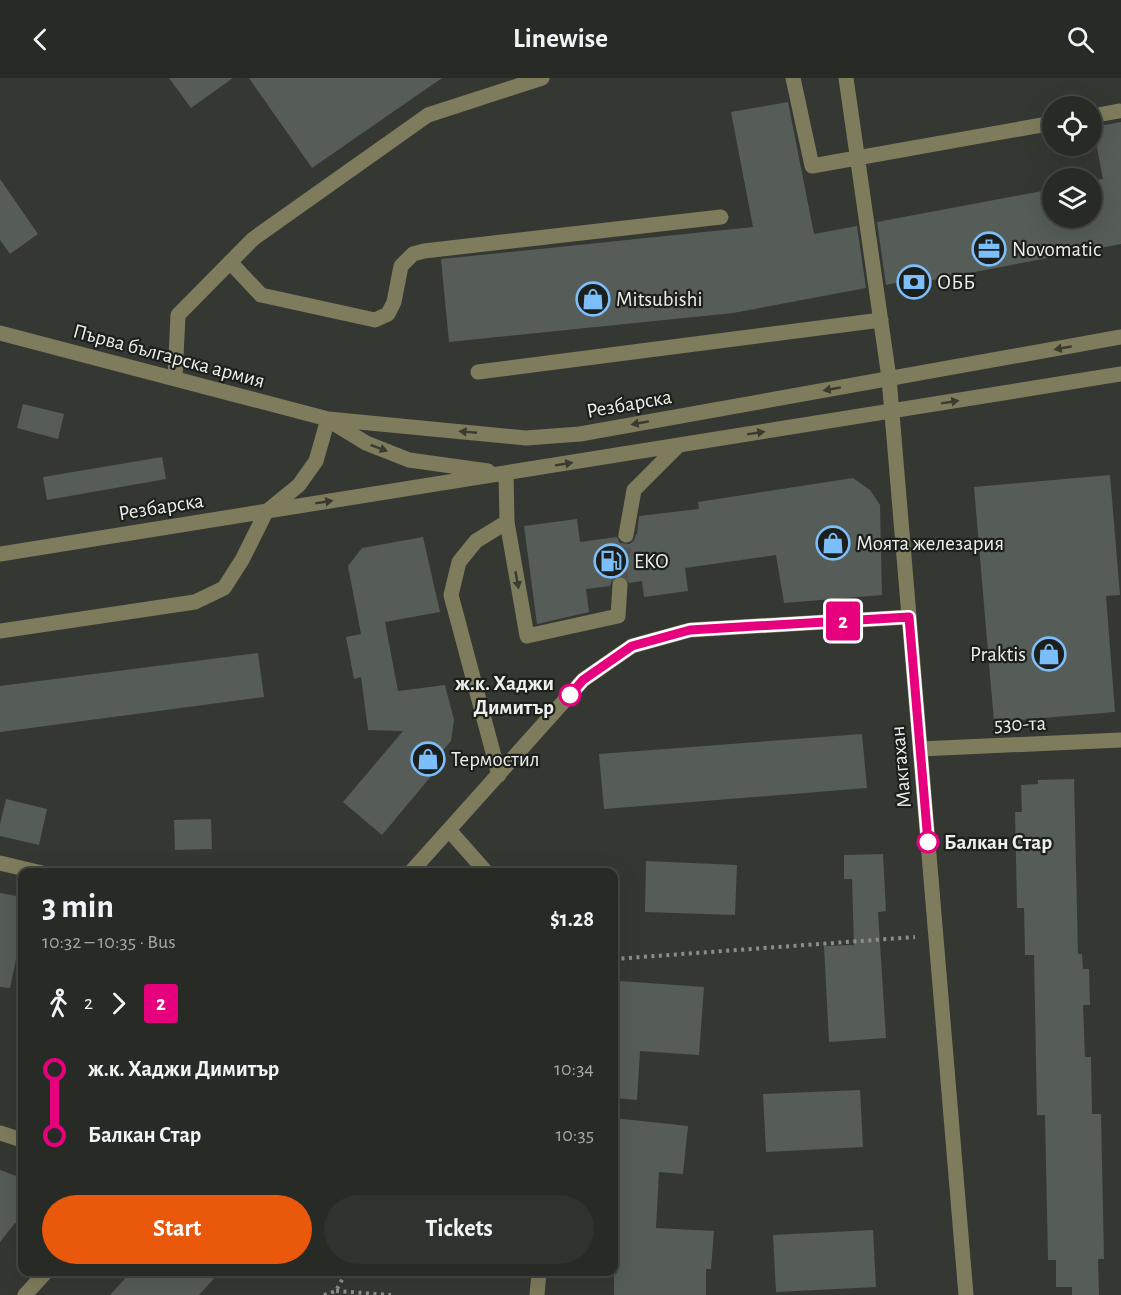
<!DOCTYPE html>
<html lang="en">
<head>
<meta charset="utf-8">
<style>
  :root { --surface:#282a26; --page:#30322e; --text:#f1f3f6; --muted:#a5a7a7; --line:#444643; --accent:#ea580c }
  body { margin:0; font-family:"Alegreya Sans",sans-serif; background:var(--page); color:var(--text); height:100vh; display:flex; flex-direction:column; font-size:22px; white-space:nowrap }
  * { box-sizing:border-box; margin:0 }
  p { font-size:20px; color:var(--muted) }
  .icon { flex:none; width:33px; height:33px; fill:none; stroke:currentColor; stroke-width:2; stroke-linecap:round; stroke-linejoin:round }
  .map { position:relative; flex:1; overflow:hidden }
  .sheet { position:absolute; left:18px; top:790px; width:600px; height:408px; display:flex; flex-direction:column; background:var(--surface); border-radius:12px; box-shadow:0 6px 24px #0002,0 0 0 2px var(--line) }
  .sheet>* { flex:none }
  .badge { padding:0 12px; border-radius:4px; font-size:21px; line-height:39px }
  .tools { position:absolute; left:1042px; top:18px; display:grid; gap:12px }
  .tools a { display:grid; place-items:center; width:60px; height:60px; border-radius:50%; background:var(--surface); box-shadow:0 6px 24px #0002,0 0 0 2px var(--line); font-size:30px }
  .map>.badge { position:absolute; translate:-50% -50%; box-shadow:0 0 0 3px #fff }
  .legs { display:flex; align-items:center; gap:9px; height:66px; padding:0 24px; font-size:20px }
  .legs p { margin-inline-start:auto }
  .overview { display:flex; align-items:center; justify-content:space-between; height:102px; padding:0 24px }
  h1 { font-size:33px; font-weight:600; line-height:45px }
  .action { display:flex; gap:12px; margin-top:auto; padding:12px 24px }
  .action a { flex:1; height:69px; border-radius:36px; background:var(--accent); color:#fff; font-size:24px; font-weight:600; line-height:69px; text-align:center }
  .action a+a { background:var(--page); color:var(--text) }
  ul { padding:0 24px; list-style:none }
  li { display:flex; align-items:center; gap:21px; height:66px; font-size:22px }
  li i { display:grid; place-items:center; width:9px; height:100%; margin:0 8px; background:currentColor }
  li i::after { content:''; width:15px; height:15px; margin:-8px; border:4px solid; border-radius:50%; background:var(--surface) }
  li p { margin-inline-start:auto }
  li:first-child i { background:linear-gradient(#0000 50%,currentColor 0) }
  li:last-child i { background:linear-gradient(currentColor 50%,#0000 0) }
  header { display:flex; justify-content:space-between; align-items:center; height:78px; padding:0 24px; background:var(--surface); font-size:27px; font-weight:600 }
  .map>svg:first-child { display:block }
  .building { fill:#565c58 }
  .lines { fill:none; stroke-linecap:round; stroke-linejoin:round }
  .minor-tunnel { stroke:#50534e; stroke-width:15; stroke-dasharray:15 8; stroke-linecap:butt }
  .path { stroke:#8b8e89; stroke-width:4; stroke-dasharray:3 4.5; stroke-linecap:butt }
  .minor { stroke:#7e7c5c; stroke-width:15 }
  .oneway { fill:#3a3b2f }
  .line-1-casing { stroke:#fff; stroke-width:14 }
  .line-1 { stroke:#e6007e; stroke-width:9 }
  .stop-1-dot { fill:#fff; stroke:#e6007e; stroke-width:3 }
  .labels { text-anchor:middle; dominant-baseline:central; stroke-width:4.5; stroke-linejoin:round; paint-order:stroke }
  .poi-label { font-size:21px; fill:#eceeea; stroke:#1d1f1c; text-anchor:start }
  .street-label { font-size:21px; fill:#eceeea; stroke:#1d1f1c }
  .stop-label { font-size:21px; font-weight:bold; fill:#eceeea; stroke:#1d1f1c; text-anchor:end }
</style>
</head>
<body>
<header><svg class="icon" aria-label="back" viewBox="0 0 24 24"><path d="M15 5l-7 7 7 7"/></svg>Linewise<svg class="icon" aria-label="search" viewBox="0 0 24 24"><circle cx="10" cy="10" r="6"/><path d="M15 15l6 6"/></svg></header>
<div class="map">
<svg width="1121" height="1217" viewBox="0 0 1121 1217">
  <rect width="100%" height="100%" fill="#353832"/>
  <path class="building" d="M169,0H233L191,30Z
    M249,0H442L312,90Z
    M788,24L814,156L857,148L866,210L733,235L449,264L441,181L753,149L731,34Z
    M1121,44V166L901,208L900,204L886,207L877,144L1053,111V140H1092V103L1103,101L1093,49Z
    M0,101L38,156L10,176L0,162Z
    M23,326L64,336L58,361L17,350Z
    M162,379L166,401L47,422L43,399Z
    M1110,397L1120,517L1106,518L1115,634L994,644L974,409Z
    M853,400L870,412L880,427L882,517L784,525L776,477L685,490L688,513L644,519L642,503L629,505L625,499L616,498L612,502L610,508L586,511L589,534L537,546L524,448L577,441L580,464L617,459L620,465L629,466L634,463L636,456H637L639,438L699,431L698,424Z
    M423,459L440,534L385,544L398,613L445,607L454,642L451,663L426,692L432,697L382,757L343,724L403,653L368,652L361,599L354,601L346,559L361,556L348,488L362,470Z
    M258,575L264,619L0,654V608Z
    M862,656L867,710L604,731L599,676Z
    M1074,701L1078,876H1082L1083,891H1089L1090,927H1083L1085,979H1091L1092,1036H1101L1104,1181H1098L1099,1217H1072V1209H1056V1182H1048L1045,1037H1037L1034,877H1025L1024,830H1017L1015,734H1022L1021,707L1038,706V702Z
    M6,721L47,731L39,767L0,758V746Z
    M211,741L212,771L175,772L174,742Z
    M883,776L886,833L878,834L886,960L829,964L824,868L854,867L852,801H844V777Z
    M646,783L737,787L735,837L645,834Z
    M0,815L22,819V853L10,910L0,909Z
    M619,903L704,909L699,977L640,973L637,1022L614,1020V984Z
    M860,1012L863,1069L766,1074L763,1016Z
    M614,1040L688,1048L683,1096L659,1094L656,1150L714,1153L711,1191H706V1217H614Z
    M0,1092L22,1100V1148L15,1145L0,1164Z
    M873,1152L876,1209L776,1214L773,1157Z
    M131,1194H220L199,1217H110Z"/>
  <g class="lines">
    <path class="minor-tunnel" d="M620,507L621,483L626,457"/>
    <path class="path" d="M614,881L915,859
      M336,1213L391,1217
      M324,1217L336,1213L346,1194"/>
    <path class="minor" d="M793,0L812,88L1053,45
      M846,0L889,300L966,1217
      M1092,38L1119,33
      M230,184L261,217L375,242L388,236L394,224L401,188L413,176L424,173L721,139
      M0,255L328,341L526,360L580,356L1121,259
      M478,294L881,242
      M175,300L178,237L253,161L428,37L542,0
      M330,343L366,365L409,382L488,393
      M506,395L507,444L527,558L618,538L620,507
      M626,457L634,412L678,368
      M0,476L1121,296
      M0,553L195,524L224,510L242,482L266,434L299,407L316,383L328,341
      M920,671L1121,662
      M499,697L451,517L459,484L476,463L507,444
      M449,752L487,795
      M0,785L42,795
      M410,795L583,602L632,568L690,552L909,539
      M0,1055L22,1062
      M25,1217L46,1194
      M537,1217L539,1194"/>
  </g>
  <defs><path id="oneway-solid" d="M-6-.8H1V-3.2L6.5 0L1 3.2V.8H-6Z" transform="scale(1.5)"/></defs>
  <g class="oneway">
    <use href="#oneway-solid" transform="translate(1063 270) rotate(170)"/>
    <use href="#oneway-solid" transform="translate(832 311) rotate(170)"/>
    <use href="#oneway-solid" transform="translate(950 324) rotate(-9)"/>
    <use href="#oneway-solid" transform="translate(640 345) rotate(170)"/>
    <use href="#oneway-solid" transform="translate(468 354) rotate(-175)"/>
    <use href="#oneway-solid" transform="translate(756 355) rotate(-9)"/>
    <use href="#oneway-solid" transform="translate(379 370) rotate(21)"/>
    <use href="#oneway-solid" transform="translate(564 386) rotate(-9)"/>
    <use href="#oneway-solid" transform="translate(324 424) rotate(-9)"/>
    <use href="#oneway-solid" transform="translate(517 502) rotate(80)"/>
  </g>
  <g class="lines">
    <g class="line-1-casing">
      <path id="line-1" d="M570,617L583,602L632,568L690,552L909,539L928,764"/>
    </g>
    <use href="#line-1" class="line-1"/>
  </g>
  <defs>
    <g id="office-ring" transform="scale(1.725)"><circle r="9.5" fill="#1d1f1c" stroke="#7cbef9" stroke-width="1.5"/><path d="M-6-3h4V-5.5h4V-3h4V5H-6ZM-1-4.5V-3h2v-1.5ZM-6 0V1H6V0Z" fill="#7cbef9"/></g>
    <g id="bank-ring" transform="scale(1.725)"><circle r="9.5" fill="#1d1f1c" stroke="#7cbef9" stroke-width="1.5"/><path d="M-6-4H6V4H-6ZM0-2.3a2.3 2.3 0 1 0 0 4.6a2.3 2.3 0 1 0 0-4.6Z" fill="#7cbef9"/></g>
    <g id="shop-ring" transform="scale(1.725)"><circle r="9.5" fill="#1d1f1c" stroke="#7cbef9" stroke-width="1.5"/><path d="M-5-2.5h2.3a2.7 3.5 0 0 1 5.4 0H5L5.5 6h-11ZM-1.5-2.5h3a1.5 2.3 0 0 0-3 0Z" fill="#7cbef9"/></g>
    <g id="fuel-ring" transform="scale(1.725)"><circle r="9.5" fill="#1d1f1c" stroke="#7cbef9" stroke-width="1.5"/><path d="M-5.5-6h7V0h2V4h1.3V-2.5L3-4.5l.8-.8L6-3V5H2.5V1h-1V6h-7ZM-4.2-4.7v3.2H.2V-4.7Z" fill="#7cbef9"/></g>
  </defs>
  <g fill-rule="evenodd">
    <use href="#office-ring" x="989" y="171"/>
    <use href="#bank-ring" x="914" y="204"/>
    <use href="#shop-ring" x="593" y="221"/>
    <use href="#shop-ring" x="833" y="465"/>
    <use href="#fuel-ring" x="611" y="483"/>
    <use href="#shop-ring" x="1049" y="576"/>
    <use href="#shop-ring" x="428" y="681"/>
  </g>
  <g class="stop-1-dot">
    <circle cx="570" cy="617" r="10"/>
    <circle cx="928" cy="764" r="10"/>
  </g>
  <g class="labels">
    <g class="poi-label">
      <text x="1012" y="171">Novomatic</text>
      <text x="937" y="204">ОББ</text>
      <text x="616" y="221">Mitsubishi</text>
      <text x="856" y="465">Моята железария</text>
      <text x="634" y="483">EKO</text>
      <text x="1026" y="576" text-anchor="end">Praktis</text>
      <text x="451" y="681">Термостил</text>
    </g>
    <g class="street-label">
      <text transform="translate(169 278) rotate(15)">Първа българска армия</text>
      <text transform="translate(629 326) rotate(-10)">Резбарска</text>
      <text transform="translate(161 429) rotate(-9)">Резбарска</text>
      <text transform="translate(1020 646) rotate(-2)">530-та</text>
      <text transform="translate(901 689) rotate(-95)">Макгахан</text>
    </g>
    <g class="stop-label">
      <text x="554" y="605">ж.к. Хаджи<tspan x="554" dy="24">Димитър</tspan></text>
      <text x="944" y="764" text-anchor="start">Балкан Стар</text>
    </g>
  </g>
</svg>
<div class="tools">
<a><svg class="icon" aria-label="locate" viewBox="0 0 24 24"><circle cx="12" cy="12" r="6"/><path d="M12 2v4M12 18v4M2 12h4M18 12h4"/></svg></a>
<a><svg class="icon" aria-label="layers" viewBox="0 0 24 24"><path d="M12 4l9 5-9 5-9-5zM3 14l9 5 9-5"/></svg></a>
</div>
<b class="badge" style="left:843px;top:543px;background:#e6007e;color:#fff">2</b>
<section class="sheet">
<div class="overview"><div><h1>3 min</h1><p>10:32 – 10:35 · Bus</p></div><b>$1.28</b></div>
<div class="legs"><svg class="icon" aria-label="walk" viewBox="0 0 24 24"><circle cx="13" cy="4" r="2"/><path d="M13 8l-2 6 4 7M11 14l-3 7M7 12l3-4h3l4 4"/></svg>2<svg class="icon" aria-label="forward" viewBox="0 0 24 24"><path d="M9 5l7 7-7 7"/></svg><b class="badge" style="background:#e6007e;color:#fff">2</b></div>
<ul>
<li><i style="color:#e6007e"></i><b>ж.к. Хаджи Димитър</b><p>10:34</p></li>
<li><i style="color:#e6007e"></i><b>Балкан Стар</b><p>10:35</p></li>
</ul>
<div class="action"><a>Start</a><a>Tickets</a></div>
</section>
</div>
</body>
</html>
